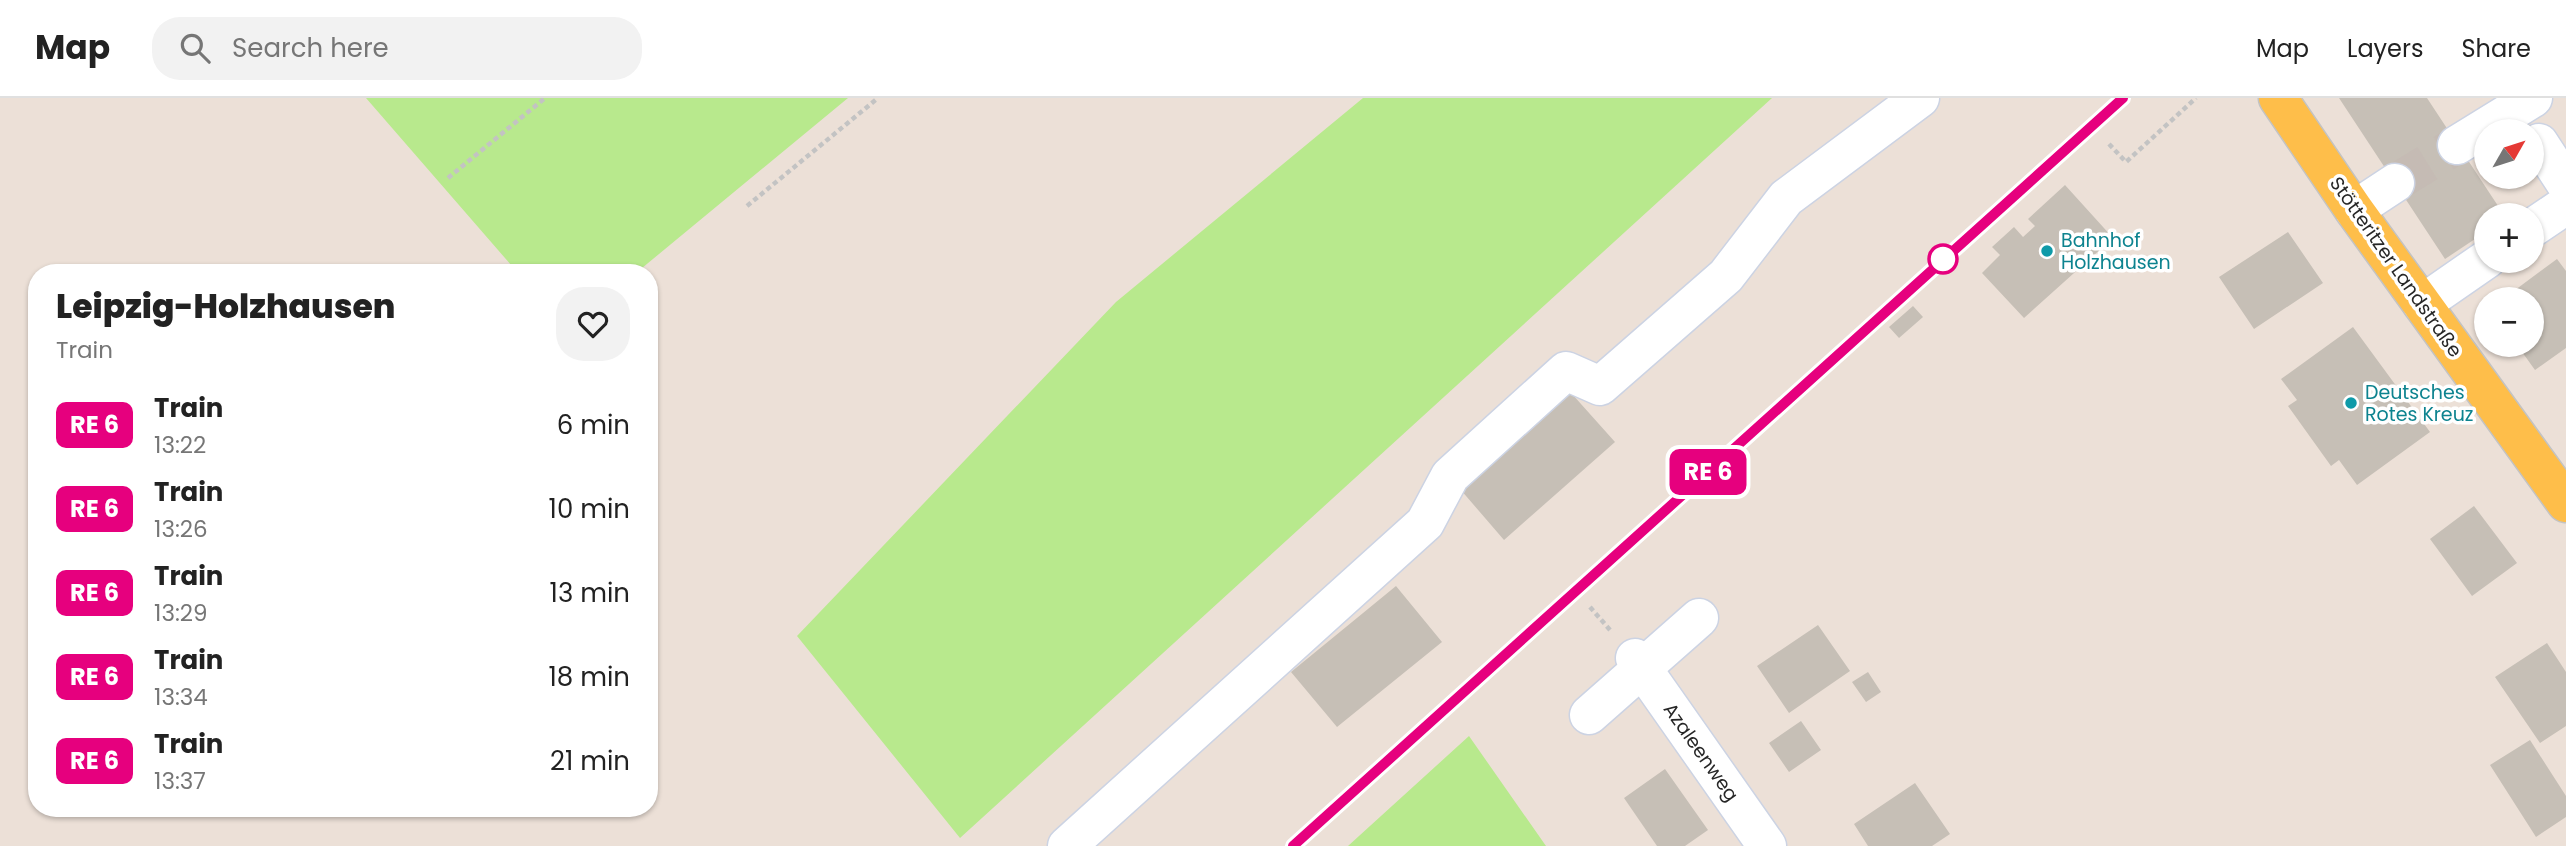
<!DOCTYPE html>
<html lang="en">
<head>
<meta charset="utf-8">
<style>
  :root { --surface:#fff; --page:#f2f2f2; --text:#222; --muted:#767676; --line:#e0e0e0 }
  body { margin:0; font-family:Poppins,sans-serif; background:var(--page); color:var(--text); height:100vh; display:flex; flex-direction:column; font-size:26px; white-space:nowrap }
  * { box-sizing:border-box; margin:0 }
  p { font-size:23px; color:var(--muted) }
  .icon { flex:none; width:38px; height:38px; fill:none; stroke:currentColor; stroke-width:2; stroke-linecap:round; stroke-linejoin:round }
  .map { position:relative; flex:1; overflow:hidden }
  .panel { position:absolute; left:28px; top:166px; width:630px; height:553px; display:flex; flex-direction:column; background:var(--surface); border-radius:28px; box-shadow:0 2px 5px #0004 }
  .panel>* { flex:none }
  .badge { padding:0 14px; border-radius:10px; font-size:24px; line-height:46px }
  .needle { width:46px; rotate:51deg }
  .tools { position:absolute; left:2474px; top:21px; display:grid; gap:14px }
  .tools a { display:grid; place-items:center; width:70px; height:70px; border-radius:50%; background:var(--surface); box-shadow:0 2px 5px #0004; font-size:35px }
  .map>.badge { position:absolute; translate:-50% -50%; box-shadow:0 0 0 4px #fff }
  .round { display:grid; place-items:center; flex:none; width:74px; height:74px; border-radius:28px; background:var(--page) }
  .summary { display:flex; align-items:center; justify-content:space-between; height:119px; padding:0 28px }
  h1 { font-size:33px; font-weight:800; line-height:52px }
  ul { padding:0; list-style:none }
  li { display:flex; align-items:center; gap:21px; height:84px; padding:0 28px }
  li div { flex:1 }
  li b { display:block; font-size:26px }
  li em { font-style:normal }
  li .badge { min-width:77px; font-weight:700; text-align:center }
  header { display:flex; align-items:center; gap:42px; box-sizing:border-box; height:98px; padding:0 35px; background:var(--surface); border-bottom:2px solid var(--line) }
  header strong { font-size:33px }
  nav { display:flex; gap:38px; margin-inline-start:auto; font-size:24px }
  .search { width:490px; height:63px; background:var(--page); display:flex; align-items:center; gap:18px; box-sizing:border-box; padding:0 24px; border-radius:28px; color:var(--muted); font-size:26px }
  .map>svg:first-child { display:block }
  .green { fill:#b8e98d }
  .building { fill:#c6bfb6 }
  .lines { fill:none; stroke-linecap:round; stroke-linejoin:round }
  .minor-tunnel { stroke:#c5bbb4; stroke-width:38; stroke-dasharray:38 19; stroke-linecap:butt }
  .minor-casing { stroke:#ccd3e3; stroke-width:41 }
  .major-casing { stroke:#c3c3c3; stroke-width:41 }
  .path { stroke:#c3c3c3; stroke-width:4.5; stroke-dasharray:5 3.5; stroke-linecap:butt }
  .minor { stroke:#fff; stroke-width:38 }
  .major { stroke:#febe4a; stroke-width:38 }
  .rail { stroke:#9aa1b4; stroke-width:5 }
  .line-casing { stroke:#fff; stroke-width:16 }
  .line { stroke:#e6007e; stroke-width:10 }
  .culture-dot { fill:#0f9aa8; stroke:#fff; stroke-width:2.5 }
  .stop-dot { fill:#fff; stroke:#e6007e; stroke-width:3.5 }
  .labels { text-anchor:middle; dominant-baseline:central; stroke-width:7; stroke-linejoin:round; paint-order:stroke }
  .culture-label { font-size:19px; fill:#0d838f; stroke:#fff; text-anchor:start }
  .street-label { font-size:19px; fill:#272727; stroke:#fff }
</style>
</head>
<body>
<header>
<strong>Map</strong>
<div class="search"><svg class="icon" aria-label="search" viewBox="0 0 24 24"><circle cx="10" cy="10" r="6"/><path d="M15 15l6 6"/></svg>Search here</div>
<nav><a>Map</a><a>Layers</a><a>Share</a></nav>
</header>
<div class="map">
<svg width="2566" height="748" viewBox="0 0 2566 748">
  <rect width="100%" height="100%" fill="#ece0d7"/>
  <path class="green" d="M366,0H848L636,175H518Z
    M1363,0H1772L960,740L797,538L1116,204Z
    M1469,638L1546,748H1348Z"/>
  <path class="building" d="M2339,0H2427L2504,117H2487V133L2445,161Z
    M2065,87L2113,140L2024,220L1982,175L2000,157L1992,149L2014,129L2023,139L2035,128L2028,121Z
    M2288,134L2323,185L2254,231L2219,179Z
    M2557,161L2566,173V250L2535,272L2517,247H2532V201H2503Z
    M1913,208L1923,219L1899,240L1889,229Z
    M2353,229L2430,334L2357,387L2339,362L2331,368L2288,308L2297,302L2281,281Z
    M1564,287L1615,344L1504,442L1454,384Z
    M2474,408L2517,465L2472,498L2430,441Z
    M1396,488L1442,544L1337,629L1291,574Z
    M1818,527L1850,573L1789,615L1757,568Z
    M2547,545L2566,574V628L2540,645L2495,579Z
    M1868,574L1881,594L1866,604L1852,584Z
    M1801,623L1821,652L1789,674L1769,645Z
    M2530,642L2566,698V719L2536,739L2490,667Z
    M1665,671L1708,732L1685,748H1657L1624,700Z
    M1915,685L1950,736L1932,748H1868L1854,726Z"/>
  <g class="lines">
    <path class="minor-tunnel" d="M2395,85L2457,47"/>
    <g class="minor-casing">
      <path id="minor" d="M2539,45L2566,86
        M2457,47L2533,0
        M2354,112L2395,85
        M2532,130L2566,107
        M2422,206L2487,161
        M1635,560L1767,748
        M1589,617L1699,520
        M1067,748L1425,425L1450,378L1566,273L1600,288L1726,178L1786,100L1920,0"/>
    </g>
    <g class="major-casing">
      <path id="major" d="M2278,0L2354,112L2566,405"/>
    </g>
    <path class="path" d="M2109,46L2126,64L2196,0
      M448,80L545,0
      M747,108L878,0
      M1590,509L1610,532"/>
    <use href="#minor" class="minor"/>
    <use href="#major" class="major"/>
    <path class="rail" d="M1293,748L2122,0"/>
  </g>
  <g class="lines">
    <g class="line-casing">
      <path id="line" d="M1293,748L2123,0"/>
    </g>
    <use href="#line" class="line"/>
  </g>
  <g class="culture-dot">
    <circle cx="2047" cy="153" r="7"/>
    <circle cx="2351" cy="305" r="7"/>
  </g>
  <circle class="stop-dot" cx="1943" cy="161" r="14"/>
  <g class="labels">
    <g class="culture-label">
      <text x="2061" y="142">Bahnhof<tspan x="2061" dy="22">Holzhausen</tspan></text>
      <text x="2365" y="294">Deutsches<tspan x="2365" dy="22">Rotes Kreuz</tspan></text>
    </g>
    <g class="street-label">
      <text transform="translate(2396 169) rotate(55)">Stötteritzer Landstraße</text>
      <text transform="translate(1701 654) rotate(55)">Azaleenweg</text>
    </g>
  </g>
</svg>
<div class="tools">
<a><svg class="needle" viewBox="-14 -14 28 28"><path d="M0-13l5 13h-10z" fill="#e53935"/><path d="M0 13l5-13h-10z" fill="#767676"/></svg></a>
<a>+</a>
<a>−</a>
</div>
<b class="badge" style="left:1708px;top:374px;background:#e6007e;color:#fff">RE 6</b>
<section class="panel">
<div class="summary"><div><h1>Leipzig-Holzhausen</h1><p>Train</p></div><a class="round"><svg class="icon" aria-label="heart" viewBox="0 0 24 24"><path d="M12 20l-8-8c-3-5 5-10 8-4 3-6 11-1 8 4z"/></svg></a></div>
<ul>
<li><span class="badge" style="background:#e6007e;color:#fff">RE 6</span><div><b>Train</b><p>13:22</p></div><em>6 min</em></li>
<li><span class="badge" style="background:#e6007e;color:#fff">RE 6</span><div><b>Train</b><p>13:26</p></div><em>10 min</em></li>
<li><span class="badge" style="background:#e6007e;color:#fff">RE 6</span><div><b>Train</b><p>13:29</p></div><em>13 min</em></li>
<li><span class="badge" style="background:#e6007e;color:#fff">RE 6</span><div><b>Train</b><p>13:34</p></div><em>18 min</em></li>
<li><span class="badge" style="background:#e6007e;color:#fff">RE 6</span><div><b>Train</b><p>13:37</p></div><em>21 min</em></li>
</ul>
</section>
</div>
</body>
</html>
